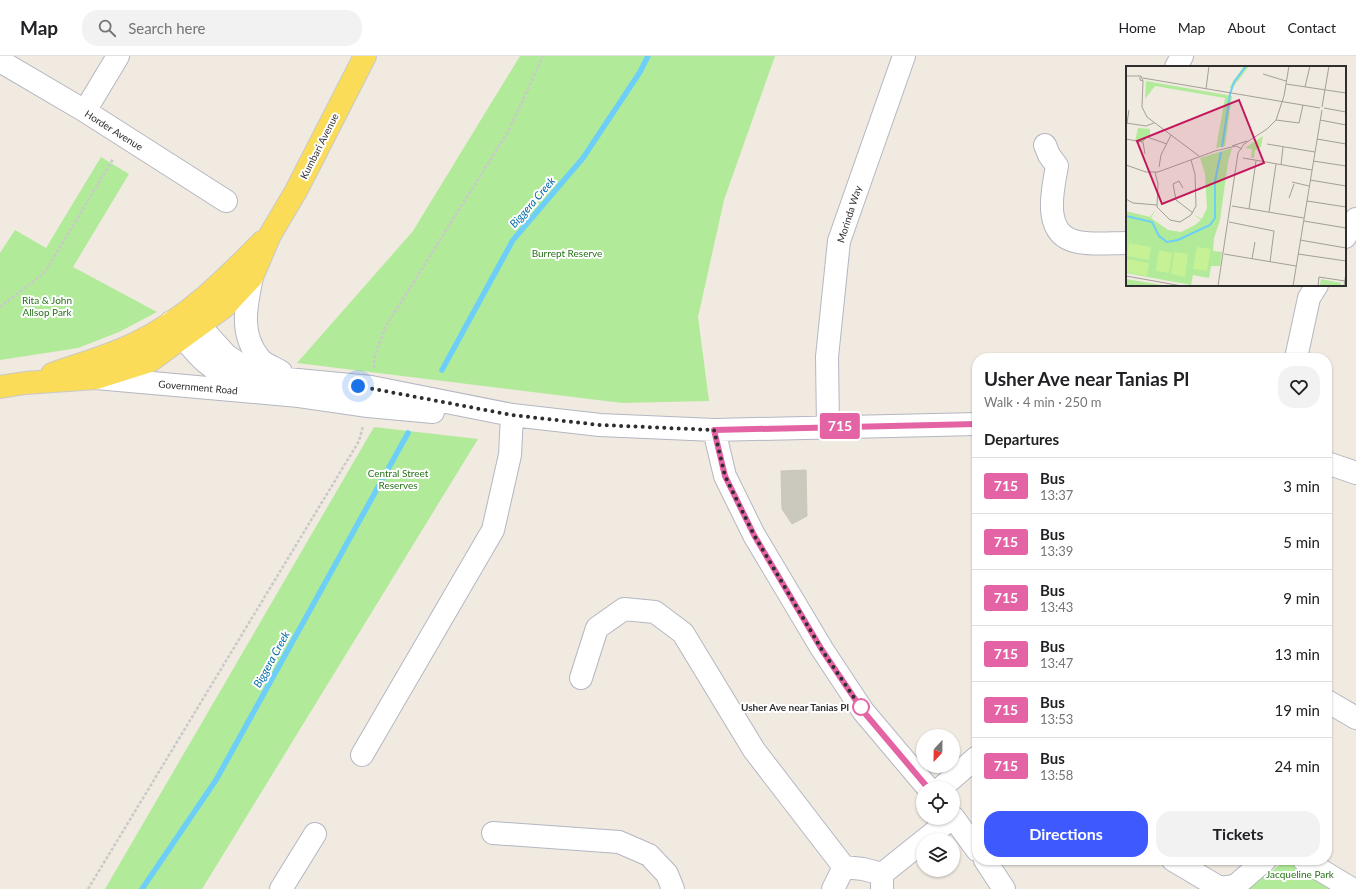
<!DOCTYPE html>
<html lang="en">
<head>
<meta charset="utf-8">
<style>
  :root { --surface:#fff; --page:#f2f2f2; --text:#202124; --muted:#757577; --line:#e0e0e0; --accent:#3e5aff }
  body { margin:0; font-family:Lato,sans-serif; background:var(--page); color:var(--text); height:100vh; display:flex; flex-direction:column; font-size:15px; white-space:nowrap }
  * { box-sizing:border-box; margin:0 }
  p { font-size:13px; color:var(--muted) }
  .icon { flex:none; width:22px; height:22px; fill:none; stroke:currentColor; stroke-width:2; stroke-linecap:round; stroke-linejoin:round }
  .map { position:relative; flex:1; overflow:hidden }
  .details { position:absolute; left:972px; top:297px; width:360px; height:512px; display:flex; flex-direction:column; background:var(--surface); border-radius:16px; box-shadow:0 1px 3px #0004 }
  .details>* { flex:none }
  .badge { padding:0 8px; border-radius:3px; font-size:14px; line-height:26px }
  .needle { width:26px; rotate:202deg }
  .tools { position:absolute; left:916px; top:673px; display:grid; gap:8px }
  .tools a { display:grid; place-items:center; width:44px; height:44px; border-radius:50%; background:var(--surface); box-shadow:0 1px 3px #0004; font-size:20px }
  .you { position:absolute; width:20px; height:20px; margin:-10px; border:3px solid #fff; border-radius:50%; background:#1a73e8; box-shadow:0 0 0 6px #1a73e833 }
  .map>.badge { position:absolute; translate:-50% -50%; box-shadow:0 0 0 2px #fff }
  h2 { padding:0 12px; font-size:15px; line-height:36px }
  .round { display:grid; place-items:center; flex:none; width:42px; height:42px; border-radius:16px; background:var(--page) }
  .summary { display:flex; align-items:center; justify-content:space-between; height:68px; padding:0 12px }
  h1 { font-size:19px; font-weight:700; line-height:30px }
  .action { display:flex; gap:8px; margin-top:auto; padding:8px 12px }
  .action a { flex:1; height:46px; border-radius:16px; background:var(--accent); color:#fff; font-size:16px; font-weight:700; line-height:46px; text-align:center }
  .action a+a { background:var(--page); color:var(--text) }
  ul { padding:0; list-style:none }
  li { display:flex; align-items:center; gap:12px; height:56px; padding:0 12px; border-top:1px solid var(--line) }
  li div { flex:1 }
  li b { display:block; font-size:15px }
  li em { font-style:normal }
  li .badge { min-width:44px; font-weight:700; text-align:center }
  header { display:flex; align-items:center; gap:24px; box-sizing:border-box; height:56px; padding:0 20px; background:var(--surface); border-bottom:1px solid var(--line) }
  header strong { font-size:19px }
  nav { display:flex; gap:22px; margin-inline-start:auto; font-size:14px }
  .search { width:280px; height:36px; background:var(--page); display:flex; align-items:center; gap:10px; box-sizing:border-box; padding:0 14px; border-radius:16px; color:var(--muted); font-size:15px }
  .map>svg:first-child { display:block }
  .green { fill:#b1ea99 }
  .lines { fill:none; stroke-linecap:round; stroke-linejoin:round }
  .stream { stroke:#6dcef8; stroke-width:5.5 }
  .building { fill:#cbc8be; stroke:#ccc6b9 }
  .minor-casing { stroke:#b4b6c2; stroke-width:24 }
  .major-casing { stroke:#c9c9c9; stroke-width:24 }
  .path { stroke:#c9c9c9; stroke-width:2.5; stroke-dasharray:3 2; stroke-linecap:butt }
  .minor { stroke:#fff; stroke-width:22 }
  .major { stroke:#fbdc59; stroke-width:22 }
  .line-casing { stroke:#fff; stroke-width:9 }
  .line { stroke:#e463a4; stroke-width:6 }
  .walk { stroke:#2e2e2e; stroke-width:4; stroke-dasharray:0 7.2 }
  .stop-dot { fill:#fff; stroke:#e463a4; stroke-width:2 }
  .labels { text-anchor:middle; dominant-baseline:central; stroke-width:4; stroke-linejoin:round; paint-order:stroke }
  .street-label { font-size:10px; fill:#2e2e2e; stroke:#fff }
  .park-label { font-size:10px; fill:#257316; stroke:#fff }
  .stop-label { font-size:10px; font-weight:bold; fill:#2e2e2e; stroke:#fff; text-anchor:end }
  .water-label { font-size:11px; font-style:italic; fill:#036cac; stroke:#fff }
  .inset-river { fill:none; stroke:#6dcef8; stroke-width:2 }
  .inset-road { fill:none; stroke:#a29f99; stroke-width:1 }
  .view { fill:#c2185b; fill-opacity:0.15; stroke:#c2185b; stroke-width:2 }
  .inset-edge { fill:none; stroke:#2e2e2e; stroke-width:2 }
</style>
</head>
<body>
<header>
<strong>Map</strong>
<div class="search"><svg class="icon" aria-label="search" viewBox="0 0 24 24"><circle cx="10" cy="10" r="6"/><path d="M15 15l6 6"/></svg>Search here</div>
<nav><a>Home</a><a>Map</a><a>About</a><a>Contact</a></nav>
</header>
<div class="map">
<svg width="1356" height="833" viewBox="0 0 1356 833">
  <rect width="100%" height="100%" fill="#f0eae0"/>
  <path class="green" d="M520,0H775L724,144L698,261L709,345L622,347L297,307L413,175Z
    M101,101L129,118L73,211L157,256L119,276L78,292L0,304V197L15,174L46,192Z
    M374,371L478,383L202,833H105Z
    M1286,804H1304L1352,833H1248Z"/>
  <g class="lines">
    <path class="stream" d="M442,314L513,184L583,102L640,16L648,0
      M142,833L216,724L408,377"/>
  </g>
  <path class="building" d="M806,414L807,460L792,468L782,453L781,415Z"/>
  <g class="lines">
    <g class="minor-casing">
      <path id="minor" d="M0,5L85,55L226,145
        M1176,11L1182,0
        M85,55L118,0
        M1045,89L1049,99L1057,110C1052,136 1042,179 1078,186C1093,189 1111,187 1127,187
        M1345,181L1356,163
        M252,221C246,250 239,278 260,303C264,308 275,312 281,316
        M187,256L226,299L246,312L277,322L371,331L512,359L600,369L714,374L977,368
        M171,266C196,298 209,317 249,329
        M1296,302L1309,242L1317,229
        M96,322L299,340L368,350L433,356
        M828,371L827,301L839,185L904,0
        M714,374L725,420L754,479L822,593L863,655L928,732
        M1327,407L1356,417
        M581,622L597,572L624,553L655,556L683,577L754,694L844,811L863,813L882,818
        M1327,645L1356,662
        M362,699L493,474L510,399L512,359
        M941,732L977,701
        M953,761L977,794
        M493,777L619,786L649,799L667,818L673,833
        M985,804L1004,833
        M1173,804L1220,832L1235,830L1265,804
        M1304,804L1352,833
        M281,833L315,778
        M833,833L844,811
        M882,833V818L952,762"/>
    </g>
    <g class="major-casing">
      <path id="major" d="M52,318C80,308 110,300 136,287C185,264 225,224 262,186
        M0,331L25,327L96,322L150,305L224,251L252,221L270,179L296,135L365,0"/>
    </g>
    <path class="path" d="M0,251L45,216L113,103
      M374,312L375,299L386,270L509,74L543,0
      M88,833L359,385L363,370"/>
    <use href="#minor" class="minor"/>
    <use href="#major" class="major"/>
  </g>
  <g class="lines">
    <g class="line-casing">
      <path id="line" d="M928,732L863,655L822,594L754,479L725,420L714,374L977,368"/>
    </g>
    <use href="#line" class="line"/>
    <path class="walk" d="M358,330L512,359L600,369L714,374L725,420L754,479L822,594L863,655L861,651"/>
  </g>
  <circle class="stop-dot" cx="861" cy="651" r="8"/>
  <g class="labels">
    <g class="street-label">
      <text transform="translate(114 74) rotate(32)">Horder Avenue</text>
      <text transform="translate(319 90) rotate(-63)">Kumbari Avenue</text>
      <text transform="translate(849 158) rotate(-72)">Morinda Way</text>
      <text transform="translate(198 331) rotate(5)">Government Road</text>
    </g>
    <g class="park-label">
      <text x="567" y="197">Burrept Reserve</text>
      <text x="47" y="244">Rita &amp; John<tspan x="47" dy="12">Allsop Park</tspan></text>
      <text x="398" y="417">Central Street<tspan x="398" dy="12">Reserves</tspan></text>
      <text x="1300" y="818">Jacqueline Park</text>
    </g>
    <g class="stop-label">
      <text x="849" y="651">Usher Ave near Tanias Pl</text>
    </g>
    <g class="water-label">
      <text transform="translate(532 146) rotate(-49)">Biggera Creek</text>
      <text transform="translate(271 603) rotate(-61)">Biggera Creek</text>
    </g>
  </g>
  <g transform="translate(1126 10)">
    <rect width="220" height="220" fill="#f0eae0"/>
    <path d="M118,0H123L108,20L103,22ZM20,15L106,30L99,80L90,82L99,32L29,20L19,33ZM12,62L24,63V70H20L16,76L9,75ZM137,70L135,81L129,84L128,92H125L126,83L119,82ZM106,82L102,96L94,154L88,172L87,185L96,186L94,200H85L83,212L67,209L65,219L0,207V145L24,151L30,143L25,152L42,164L55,166L69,159L75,154L68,149L76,153L81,142L79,108L74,92ZM0,213L42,220H0ZM195,213L215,217V220L194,219Z" fill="#b1ea99"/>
    <path d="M3,177L25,181L23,194L1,190ZM71,181L85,183L81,205L67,203ZM33,184L46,187L43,207L30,205ZM48,186L62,188L59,211L45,208ZM1,193L23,197L21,210L0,206Z" fill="#c6f194"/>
    <path class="inset-river" d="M104,28L108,16L120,0M96,81L104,28M0,150L26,156L33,170L41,176L52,174L84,159L89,152V115L95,86"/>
    <path class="inset-road" d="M137,8L160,15M0,10H15L17,15L14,14V11M17,12L194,42M17,15L16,41L21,51L73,90M160,18L220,27M179,21L184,0M80,23L83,0M196,41L203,0M198,42L220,46M150,54L173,57L177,39M194,54L220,59M0,57L20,60L28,57M1,57L3,44M0,73L16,76L21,71L41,78M191,73L220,78M17,76L19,88M141,78L189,86M106,80L121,75M117,92L186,104M187,95L220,100M0,99L20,106H32L89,85L110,80L116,83M155,99L157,81M33,101L35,89L45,69M29,106L32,118L31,141L44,154L54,156L65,149L70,140L69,108L65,94M184,114L220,120M166,116L183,120M57,122L53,115L47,118L50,134L67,147M163,132L168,118M0,133L7,137L31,139M181,135L220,141M106,140L178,152M123,143L130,95M143,146L150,98M178,155L220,162M103,156L148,165L144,196M174,174L220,182M98,188L170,200M172,188L220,195M126,193L129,176M0,210L56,220M92,220L112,87L118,78L141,63L150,54L158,30L163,0M167,220L196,44M192,220L193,211L219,215M218,220L220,207"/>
    <path class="view" d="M113,34L138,97L36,138L11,75Z"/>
    <rect width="220" height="220" class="inset-edge"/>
  </g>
</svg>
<div class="tools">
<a><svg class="needle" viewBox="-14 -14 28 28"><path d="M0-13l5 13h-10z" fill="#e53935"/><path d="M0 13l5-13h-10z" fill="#757577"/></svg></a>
<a><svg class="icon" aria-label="locate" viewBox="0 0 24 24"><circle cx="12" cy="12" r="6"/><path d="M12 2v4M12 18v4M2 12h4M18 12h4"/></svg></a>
<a><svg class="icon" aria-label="layers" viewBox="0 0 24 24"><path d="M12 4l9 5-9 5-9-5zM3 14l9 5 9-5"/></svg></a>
</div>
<div class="you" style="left:358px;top:330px"></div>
<b class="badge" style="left:840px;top:370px;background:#e463a4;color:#fff">715</b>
<section class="details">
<div class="summary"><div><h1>Usher Ave near Tanias Pl</h1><p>Walk · 4 min · 250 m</p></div><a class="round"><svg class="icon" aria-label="heart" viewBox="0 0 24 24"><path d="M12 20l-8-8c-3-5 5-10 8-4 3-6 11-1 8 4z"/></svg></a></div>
<h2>Departures</h2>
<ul>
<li><span class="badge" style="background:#e463a4;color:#fff">715</span><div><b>Bus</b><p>13:37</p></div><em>3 min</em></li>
<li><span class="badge" style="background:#e463a4;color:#fff">715</span><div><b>Bus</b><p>13:39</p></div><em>5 min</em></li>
<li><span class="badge" style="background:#e463a4;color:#fff">715</span><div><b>Bus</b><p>13:43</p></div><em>9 min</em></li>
<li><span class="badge" style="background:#e463a4;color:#fff">715</span><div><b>Bus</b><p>13:47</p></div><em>13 min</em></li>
<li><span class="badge" style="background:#e463a4;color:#fff">715</span><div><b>Bus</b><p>13:53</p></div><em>19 min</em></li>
<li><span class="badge" style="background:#e463a4;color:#fff">715</span><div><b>Bus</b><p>13:58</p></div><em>24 min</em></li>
</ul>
<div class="action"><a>Directions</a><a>Tickets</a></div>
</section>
</div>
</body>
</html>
